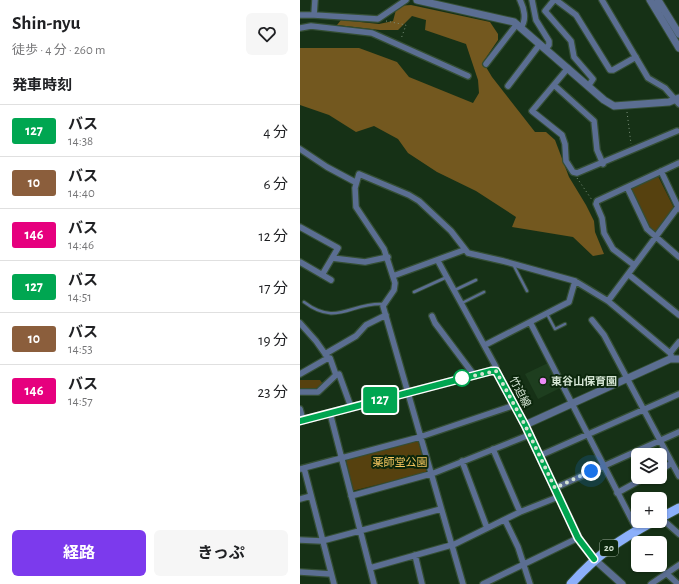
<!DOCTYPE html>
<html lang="ja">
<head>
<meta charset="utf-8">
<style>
  :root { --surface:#fff; --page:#f6f6f6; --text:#202124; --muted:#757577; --line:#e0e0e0; --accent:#7c3aed }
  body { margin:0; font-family:"Alegreya Sans","Noto Sans JP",sans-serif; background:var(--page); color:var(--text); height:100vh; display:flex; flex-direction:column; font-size:15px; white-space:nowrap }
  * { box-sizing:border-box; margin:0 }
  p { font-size:13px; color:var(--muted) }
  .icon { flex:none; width:22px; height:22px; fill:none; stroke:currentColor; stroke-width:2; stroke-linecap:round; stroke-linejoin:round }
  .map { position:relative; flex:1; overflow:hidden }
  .panel { display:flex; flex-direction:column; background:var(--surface); width:300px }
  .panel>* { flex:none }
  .badge { padding:0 8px; border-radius:3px; font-size:14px; line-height:26px }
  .tools { position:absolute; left:331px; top:448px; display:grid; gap:8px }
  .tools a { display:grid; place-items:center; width:36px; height:36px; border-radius:6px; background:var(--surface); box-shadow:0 1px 3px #0004; font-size:20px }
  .you { position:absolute; width:20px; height:20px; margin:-10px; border:3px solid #fff; border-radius:50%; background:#1a73e8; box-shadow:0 0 0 6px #1a73e833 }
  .map>.badge { position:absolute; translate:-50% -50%; box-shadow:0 0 0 2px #fff }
  h2 { padding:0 12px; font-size:15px; line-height:36px }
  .round { display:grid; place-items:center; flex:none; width:42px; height:42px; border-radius:6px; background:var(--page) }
  .head { display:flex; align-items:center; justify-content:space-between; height:68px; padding:0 12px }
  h1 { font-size:19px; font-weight:700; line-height:30px }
  .action { display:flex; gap:8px; margin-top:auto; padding:8px 12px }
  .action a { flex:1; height:46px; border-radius:6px; background:var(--accent); color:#fff; font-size:16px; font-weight:700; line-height:46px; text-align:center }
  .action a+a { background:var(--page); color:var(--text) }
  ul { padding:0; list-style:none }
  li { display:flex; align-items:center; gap:12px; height:52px; padding:0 12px; border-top:1px solid var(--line) }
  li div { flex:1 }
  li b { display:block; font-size:15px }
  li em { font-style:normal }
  li .badge { min-width:44px; font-weight:700; text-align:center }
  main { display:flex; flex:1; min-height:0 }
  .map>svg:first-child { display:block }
  .built { fill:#1e3e1f }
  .green { fill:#56410f }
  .forest { fill:#73581f }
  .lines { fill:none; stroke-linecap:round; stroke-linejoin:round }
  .service-casing { stroke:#344e34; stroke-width:4.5 }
  .minor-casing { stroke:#344e34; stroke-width:8 }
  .tertiary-casing { stroke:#344e34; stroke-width:9 }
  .primary-casing { stroke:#344e34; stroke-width:11 }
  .path { stroke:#7c917c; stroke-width:1; stroke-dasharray:1 3; stroke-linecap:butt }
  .service { stroke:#5b6e92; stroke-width:2.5 }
  .minor { stroke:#5b6e92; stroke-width:5.5 }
  .tertiary { stroke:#5b6e92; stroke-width:7 }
  .primary { stroke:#8cb0fb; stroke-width:9 }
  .line-casing { stroke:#fff; stroke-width:9 }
  .line { stroke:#00a651; stroke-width:6 }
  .walk { stroke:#d4e4d3; stroke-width:4; stroke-dasharray:0 7.2 }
  .stop-dot { fill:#fff; stroke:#00a651; stroke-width:2 }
  .poi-dot { fill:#ee8bf8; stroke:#0c270c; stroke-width:1.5 }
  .labels { text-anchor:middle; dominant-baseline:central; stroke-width:4; stroke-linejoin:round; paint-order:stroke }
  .shield { fill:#0c270c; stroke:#98ab97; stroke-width:1 }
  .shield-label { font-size:10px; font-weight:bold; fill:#d4e4d3 }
  .poi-label { font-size:11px; font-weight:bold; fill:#d4e4d3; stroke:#0c270c; text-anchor:start }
  .street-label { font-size:11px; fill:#d4e4d3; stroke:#0c270c }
  .park-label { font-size:11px; fill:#f6c65e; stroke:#0c270c }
</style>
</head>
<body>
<main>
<section class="panel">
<div class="head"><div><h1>Shin-nyu</h1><p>徒歩 · 4 分 · 260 m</p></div><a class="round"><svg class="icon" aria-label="heart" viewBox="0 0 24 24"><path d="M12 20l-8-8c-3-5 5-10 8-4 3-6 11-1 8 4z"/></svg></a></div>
<h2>発車時刻</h2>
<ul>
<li><span class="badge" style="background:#00a651;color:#fff">127</span><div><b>バス</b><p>14:38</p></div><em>4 分</em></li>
<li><span class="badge" style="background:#8b5e3c;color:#fff">10</span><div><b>バス</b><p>14:40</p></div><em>6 分</em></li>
<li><span class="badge" style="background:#e6007e;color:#fff">146</span><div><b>バス</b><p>14:46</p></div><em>12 分</em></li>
<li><span class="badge" style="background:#00a651;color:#fff">127</span><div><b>バス</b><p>14:51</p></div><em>17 分</em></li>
<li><span class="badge" style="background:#8b5e3c;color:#fff">10</span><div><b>バス</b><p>14:53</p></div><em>19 分</em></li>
<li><span class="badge" style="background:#e6007e;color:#fff">146</span><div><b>バス</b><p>14:57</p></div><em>23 分</em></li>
</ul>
<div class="action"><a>経路</a><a>きっぷ</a></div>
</section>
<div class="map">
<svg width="379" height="584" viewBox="0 0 379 584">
  <rect width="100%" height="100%" fill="#163116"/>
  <path class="built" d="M248,363L260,388L238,399L225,374Z"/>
  <path class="green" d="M358,176L374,208L356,232H352L331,190L333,187Z
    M0,380H20L23,384L18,390L0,391Z
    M116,440L118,441L127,470L125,473L52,491L46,459Z"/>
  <path class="forest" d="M111,5L190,22L198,34V40L183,62L192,77L235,132H246L255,140L269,177L286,205L294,221L295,232L304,254L293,256L273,237L212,227L216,217L176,191L137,172L108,153L98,139L74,126L56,132L29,115L0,105V48H59L97,62L109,77L173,103L179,93L178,80L166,44L125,30L126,20L112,16L98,30H80L37,25L41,20L79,24L93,21L97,6Z"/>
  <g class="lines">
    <g class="service-casing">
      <path id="service" d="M213,264L227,291
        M155,290L176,280
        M114,292L147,277
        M4,302C37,327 51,302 83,304
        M162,303L184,292
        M247,314L255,329L265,324"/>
    </g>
    <g class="minor-casing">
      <path id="minor" d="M220,0C224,8 227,20 221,27
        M232,0L236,20L249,41V45L245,49
        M254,0L245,11L271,41L274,57L293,79L289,85
        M256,0L276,15L310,70H313L336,57
        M302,0L348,78L365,88L379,104
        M0,15H14L15,0
        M14,15L78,19L106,0
        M0,28L11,26L72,33L168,76
        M186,64L217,24
        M268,68L232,111L262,135L265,144L266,161L273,172L277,173L377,131
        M254,85L294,121L297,150L303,164
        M208,86L240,44
        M0,149L27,167L55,182
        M361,171L379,209
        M327,187L347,229L379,257
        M0,227L38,248L22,275
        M32,258L65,262L88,257
        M138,261L196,367V371
        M0,262L31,280
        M334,265L313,249L304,233L302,218L296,204L297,201L379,163
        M328,274L379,315
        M93,276L164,250
        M308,301L378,207
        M132,316L135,323L174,375
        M292,320L304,335L379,476
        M230,322L337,530
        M0,323L16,341L28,358L0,374
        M185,345L269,302L275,281
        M25,354L56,336L66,325L86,315
        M371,355L370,353L379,342
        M28,358H30L36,375L39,374L51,407
        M0,392H18L36,375
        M0,409L3,420
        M30,413L74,584
        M193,449L220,512
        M239,456L379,394
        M162,461L187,528
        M4,468L34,584
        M0,469L120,437L215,405
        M360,470L372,463
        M255,488L379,432
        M317,493L346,477
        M51,496L134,473L229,435
        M0,499L11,496
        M361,518L379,534
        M205,520L218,547L230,584
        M0,540L22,541L141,509
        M115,555L122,584
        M70,568L155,544L220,512L258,497
        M0,572L31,574
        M366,573L378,584
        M163,584L83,306L94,290L95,283L84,249L56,207L55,188L59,174L109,195L119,201L151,231L168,253L203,261L275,281L308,301L370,353
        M183,584L278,538
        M351,584L379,565"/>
    </g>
    <g class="tertiary-casing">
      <path id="tertiary" d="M117,0L214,22L304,100L314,106L369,102L379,98
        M350,0L379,48
        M358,0L379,34
        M0,421L191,371H196L225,425L281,543L294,559L322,584
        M225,425L370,359H379"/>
    </g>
    <g class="primary-casing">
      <path id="primary" d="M360,518L379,508
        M271,584C298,554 319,540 354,521"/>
    </g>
    <path class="path" d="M86,21L106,25L101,39
      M327,112L331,144
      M277,178L292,200"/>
    <use href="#service" class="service"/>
    <use href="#minor" class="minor"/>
    <use href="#tertiary" class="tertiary"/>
    <use href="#primary" class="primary"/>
  </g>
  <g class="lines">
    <g class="line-casing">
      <path id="line" d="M0,421L191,371H196L225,425L278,538L294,559"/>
    </g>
    <use href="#line" class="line"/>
    <path class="walk" d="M162,378L158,379L196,371L225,425L255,488L291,471"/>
  </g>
  <circle class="stop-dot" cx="162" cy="378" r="8"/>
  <circle class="poi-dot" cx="243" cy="381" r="4"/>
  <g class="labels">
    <rect class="shield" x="300" y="540" width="18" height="16" rx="3"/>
    <g class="shield-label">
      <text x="309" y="548">20</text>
    </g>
    <g class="poi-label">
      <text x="251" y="381">東谷山保育園</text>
    </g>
    <g class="street-label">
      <text transform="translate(220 392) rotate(62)">竹迫線</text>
    </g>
    <g class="park-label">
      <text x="100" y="462">薬師堂公園</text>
    </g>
  </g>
</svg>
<div class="tools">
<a><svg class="icon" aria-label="layers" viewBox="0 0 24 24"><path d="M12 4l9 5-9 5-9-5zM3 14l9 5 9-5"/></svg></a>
<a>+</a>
<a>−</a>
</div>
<div class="you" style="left:291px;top:471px"></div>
<b class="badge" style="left:80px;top:400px;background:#00a651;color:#fff">127</b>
</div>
</main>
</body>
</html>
